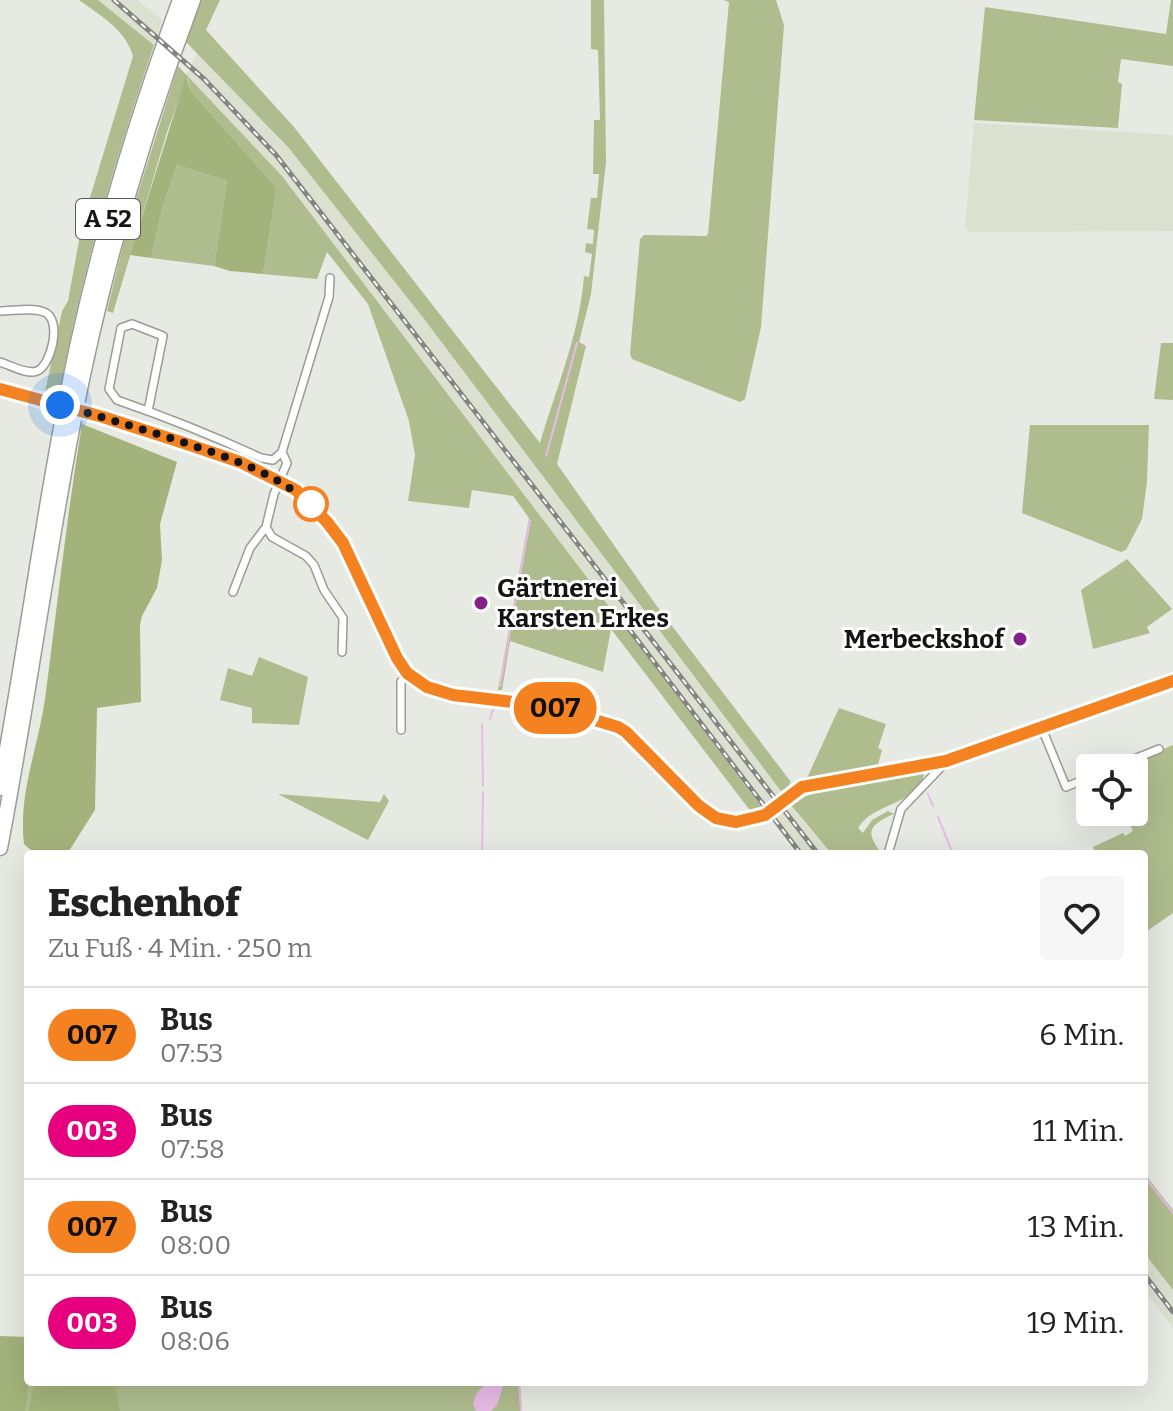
<!DOCTYPE html>
<html lang="de">
<head>
<meta charset="utf-8">
<style>
  :root { --surface:#fff; --page:#f6f6f6; --text:#222; --muted:#767676; --line:#e0e0e0 }
  body { margin:0; font-family:Bitter,serif; background:var(--page); color:var(--text); height:100vh; display:flex; flex-direction:column; font-size:30px; white-space:nowrap }
  * { box-sizing:border-box; margin:0 }
  p { font-size:26px; color:var(--muted) }
  .icon { flex:none; width:44px; height:44px; fill:none; stroke:currentColor; stroke-width:2; stroke-linecap:round; stroke-linejoin:round }
  .map { position:relative; flex:1; overflow:hidden }
  .drawer { position:absolute; left:24px; top:850px; width:1124px; height:536px; display:flex; flex-direction:column; background:var(--surface); border-radius:8px; box-shadow:0 8px 32px #0002 }
  .drawer>* { flex:none }
  .badge { padding:0 16px; border-radius:26px; font-size:28px; line-height:52px }
  .fabs { position:absolute; left:1076px; top:754px; display:grid; gap:16px }
  .fabs a { display:grid; place-items:center; width:72px; height:72px; border-radius:8px; background:var(--surface); box-shadow:0 8px 32px #0002; font-size:40px }
  .you { position:absolute; width:40px; height:40px; margin:-20px; border:6px solid #fff; border-radius:50%; background:#1a73e8; box-shadow:0 0 0 12px #1a73e833 }
  .map>.badge { position:absolute; translate:-50% -50%; box-shadow:0 0 0 4px #fff }
  .round { display:grid; place-items:center; flex:none; width:84px; height:84px; border-radius:8px; background:var(--page) }
  .headline { display:flex; align-items:center; justify-content:space-between; height:136px; padding:0 24px }
  h1 { font-size:38px; font-weight:800; line-height:60px }
  ul { padding:0; list-style:none }
  li { display:flex; align-items:center; gap:24px; height:96px; padding:0 24px; border-top:2px solid var(--line) }
  li div { flex:1 }
  li b { display:block; font-size:30px }
  li em { font-style:normal }
  li .badge { min-width:88px; font-weight:700; text-align:center }
  .map>svg:first-child { display:block }
  .built { fill:#dbe0d1 }
  .green { fill:#afbc8e }
  .forest { fill:#a4b37b }
  .water { fill:#e8bbe7 }
  .lines { fill:none; stroke-linecap:round; stroke-linejoin:round }
  .stream { stroke:#e8bbe7; stroke-width:2 }
  .minor-casing { stroke:#9a9c95; stroke-width:10 }
  .tertiary-casing { stroke:#9a9c95; stroke-width:12 }
  .motorway-casing { stroke:#9a9c95; stroke-width:17 }
  .minor { stroke:#fff; stroke-width:7 }
  .tertiary { stroke:#fff; stroke-width:9 }
  .motorway { stroke:#fff; stroke-width:14 }
  .rail-casing { stroke:#848580; stroke-width:5 }
  .rail { stroke:#fff; stroke-width:2; stroke-dasharray:6; stroke-linecap:butt }
  .tertiary-bridge-casing { stroke:#9a9c95; stroke-width:12; stroke-linecap:butt }
  .tertiary-bridge { stroke:#fff; stroke-width:9 }
  .line-casing { stroke:#fff; stroke-width:18 }
  .line { stroke:#f58220; stroke-width:12 }
  .walk { stroke:#141412; stroke-width:8; stroke-dasharray:0 14.4 }
  .stop-dot { fill:#fff; stroke:#f58220; stroke-width:4 }
  .poi-dot { fill:#862089; stroke:#fff; stroke-width:3 }
  .labels { text-anchor:middle; dominant-baseline:central; stroke-width:6; stroke-linejoin:round; paint-order:stroke }
  .shield { fill:#fff; stroke:#5a5a59; stroke-width:2 }
  .shield-label { font-size:24px; font-weight:bold; fill:#141412 }
  .poi-label { font-size:26px; font-weight:bold; fill:#141412; stroke:#fff; text-anchor:start }
</style>
</head>
<body>
<div class="map">
<svg width="1173" height="1411" viewBox="0 0 1173 1411">
  <rect width="100%" height="100%" fill="#e7eae2"/>
  <path class="built" d="M98,0H137L146,7L162,20L154,45Z
    M198,52L288,147L421,315L801,819L832,854H798L282,176L186,76Z
    M974,123L1173,135V231L969,232L965,228Z
    M1144,1253L1173,1290V1327L1144,1291Z"/>
  <path class="green" d="M79,0H98L154,45C115,160 81,275 59,395L45,392L62,311L68,301L82,224L133,56C125,29 101,16 79,0Z
    M202,0H220L206,30L294,127L540,443C556,389 580,332 584,276L589,277L592,254L585,252L586,243L593,244L594,230L587,229L591,198H597L599,174H593L594,120H600L598,50L591,49V0H604L606,162L591,294L579,342L586,346L557,464L656,605L791,782L783,794L421,315L288,147L185,41Z
    M723,0H776L784,25L761,327L745,399L740,402L632,359L630,354L640,239L644,235L706,236L708,234L729,2Z
    M1171,0H1173V66L1121,59L1118,82L1122,84L1118,128L974,120L985,7L1166,34Z
    M178,66L282,176L763,809L752,813L611,629L603,672L510,641L502,690H498L529,518L513,496L472,490L469,508L408,501L415,455L409,421L368,304L327,252L317,279L263,274L277,188L190,90L187,77L167,132L113,313L107,311L128,225Z
    M177,165L227,181L214,266L151,258L162,209Z
    M1161,343H1173V400L1154,399Z
    M1030,425H1149L1147,482L1142,519L1126,550L1121,552L1022,513Z
    M1127,559L1172,609L1147,627L1150,633L1093,649L1081,590Z
    M259,657L308,677L299,725L252,723V708L220,700L228,668L252,676Z
    M839,708L886,724L878,748L882,750L877,768L806,780Z
    M1173,745V913L1144,933V854H1096L1093,847L1123,833L1125,836L1133,831L1123,812H1134V798L1145,792L1134,774V768L1128,764Z
    M920,771L924,775C915,806 874,802 858,828L863,833L872,820L888,811L894,814C868,825 865,832 882,854H832L789,803L830,787Z
    M278,794L380,802L384,794L389,801L368,840Z
    M1144,1173L1173,1210V1290L1144,1253Z
    M0,1342L28,1382H520L522,1411H0Z"/>
  <path class="forest" d="M186,76L190,90L277,188L263,274L230,271L214,266L227,181L177,165L162,209L151,258L130,255Z
    M82,424L177,462L160,524L162,560L157,588L142,616L140,625L141,702L97,708L95,810L67,854H35L24,844C18,794 38,748 45,699C57,607 67,515 82,424Z
    M0,1336L28,1337L29,1382L25,1411H0Z
    M34,1382H114L120,1411H29Z"/>
  <path class="water" d="M487,1382L504,1383L497,1405L491,1411H476L473,1404L476,1394Z"/>
  <g class="lines">
    <path class="stream" d="M546,456L577,343
      M500,686L530,520
      M490,719L493,709
      M482,724L483,786
      M928,794L933,806
      M938,817L953,854
      M482,854L483,792
      M1144,1176L1173,1213
      M519,1382L521,1411"/>
    <g class="minor-casing">
      <path id="minor" d="M330,278L329,297L282,452L287,463L274,494L266,527L272,537L306,556L314,565L324,590L343,618L342,652
        M0,311C12,311 33,307 44,312C63,319 51,366 37,371C27,375 10,365 0,362
        M148,411L163,336L132,324L121,328L109,389L117,400C166,417 214,436 261,458L273,460L282,452
        M233,592L250,548L266,527
        M1041,726L1066,787L1090,777
        M401,730V682L407,673
        M1112,768L1159,749
        M888,854L901,809L945,763"/>
    </g>
    <g class="tertiary-casing">
      <path id="tertiary" d="M0,389L39,399
        M103,417L240,462L296,490L327,522L343,543L397,658L407,673L427,687L453,695L548,706L618,727L626,732L699,806L716,818L736,822L765,815L802,787L946,761L1173,681"/>
    </g>
    <g class="motorway-casing">
      <path id="motorway" d="M0,788C27,642 46,493 77,347C103,228 138,114 180,0
        M0,848C27,707 46,565 73,424C101,279 141,138 193,0"/>
    </g>
    <use href="#minor" class="minor"/>
    <use href="#tertiary" class="tertiary"/>
    <use href="#motorway" class="motorway"/>
    <g class="rail-casing">
      <path id="rail" d="M114,0L204,79L276,155L818,854
        M629,629L801,854
        M1144,1274L1173,1312"/>
    </g>
    <use href="#rail" class="rail"/>
    <g class="tertiary-bridge-casing">
      <path id="tertiary-bridge" d="M39,399L103,417"/>
    </g>
    <use href="#tertiary-bridge" class="tertiary-bridge"/>
  </g>
  <g class="lines">
    <g class="line-casing">
      <path id="line" d="M0,389L103,417L187,444L240,462L296,490L327,522L343,543L397,658L407,673L427,687L453,695L548,706L618,727L626,732L699,806L716,818L736,822L765,815L802,787L946,761L1173,681"/>
    </g>
    <use href="#line" class="line"/>
    <path class="walk" d="M60,405C96,415 131,426 167,437C218,454 270,469 311,504"/>
  </g>
  <circle class="stop-dot" cx="311" cy="504" r="16"/>
  <g class="poi-dot">
    <circle cx="481" cy="603" r="8"/>
    <circle cx="1020" cy="639" r="8"/>
  </g>
  <g class="labels">
    <rect class="shield" x="76" y="199" width="64" height="40" rx="6"/>
    <g class="shield-label">
      <text x="108" y="219">A 52</text>
    </g>
    <g class="poi-label">
      <text x="497" y="588">Gärtnerei<tspan x="497" dy="30">Karsten Erkes</tspan></text>
      <text x="1004" y="639" text-anchor="end">Merbeckshof</text>
    </g>
  </g>
</svg>
<div class="fabs">
<a><svg class="icon" aria-label="locate" viewBox="0 0 24 24"><circle cx="12" cy="12" r="6"/><path d="M12 2v4M12 18v4M2 12h4M18 12h4"/></svg></a>
</div>
<div class="you" style="left:60px;top:405px"></div>
<b class="badge" style="left:555px;top:708px;background:#f58220;color:#111">007</b>
<section class="drawer">
<div class="headline"><div><h1>Eschenhof</h1><p>Zu Fuß · 4 Min. · 250 m</p></div><a class="round"><svg class="icon" aria-label="heart" viewBox="0 0 24 24"><path d="M12 20l-8-8c-3-5 5-10 8-4 3-6 11-1 8 4z"/></svg></a></div>
<ul>
<li><span class="badge" style="background:#f58220;color:#111">007</span><div><b>Bus</b><p>07:53</p></div><em>6 Min.</em></li>
<li><span class="badge" style="background:#e6007e;color:#fff">003</span><div><b>Bus</b><p>07:58</p></div><em>11 Min.</em></li>
<li><span class="badge" style="background:#f58220;color:#111">007</span><div><b>Bus</b><p>08:00</p></div><em>13 Min.</em></li>
<li><span class="badge" style="background:#e6007e;color:#fff">003</span><div><b>Bus</b><p>08:06</p></div><em>19 Min.</em></li>
</ul>
</section>
</div>
</body>
</html>
